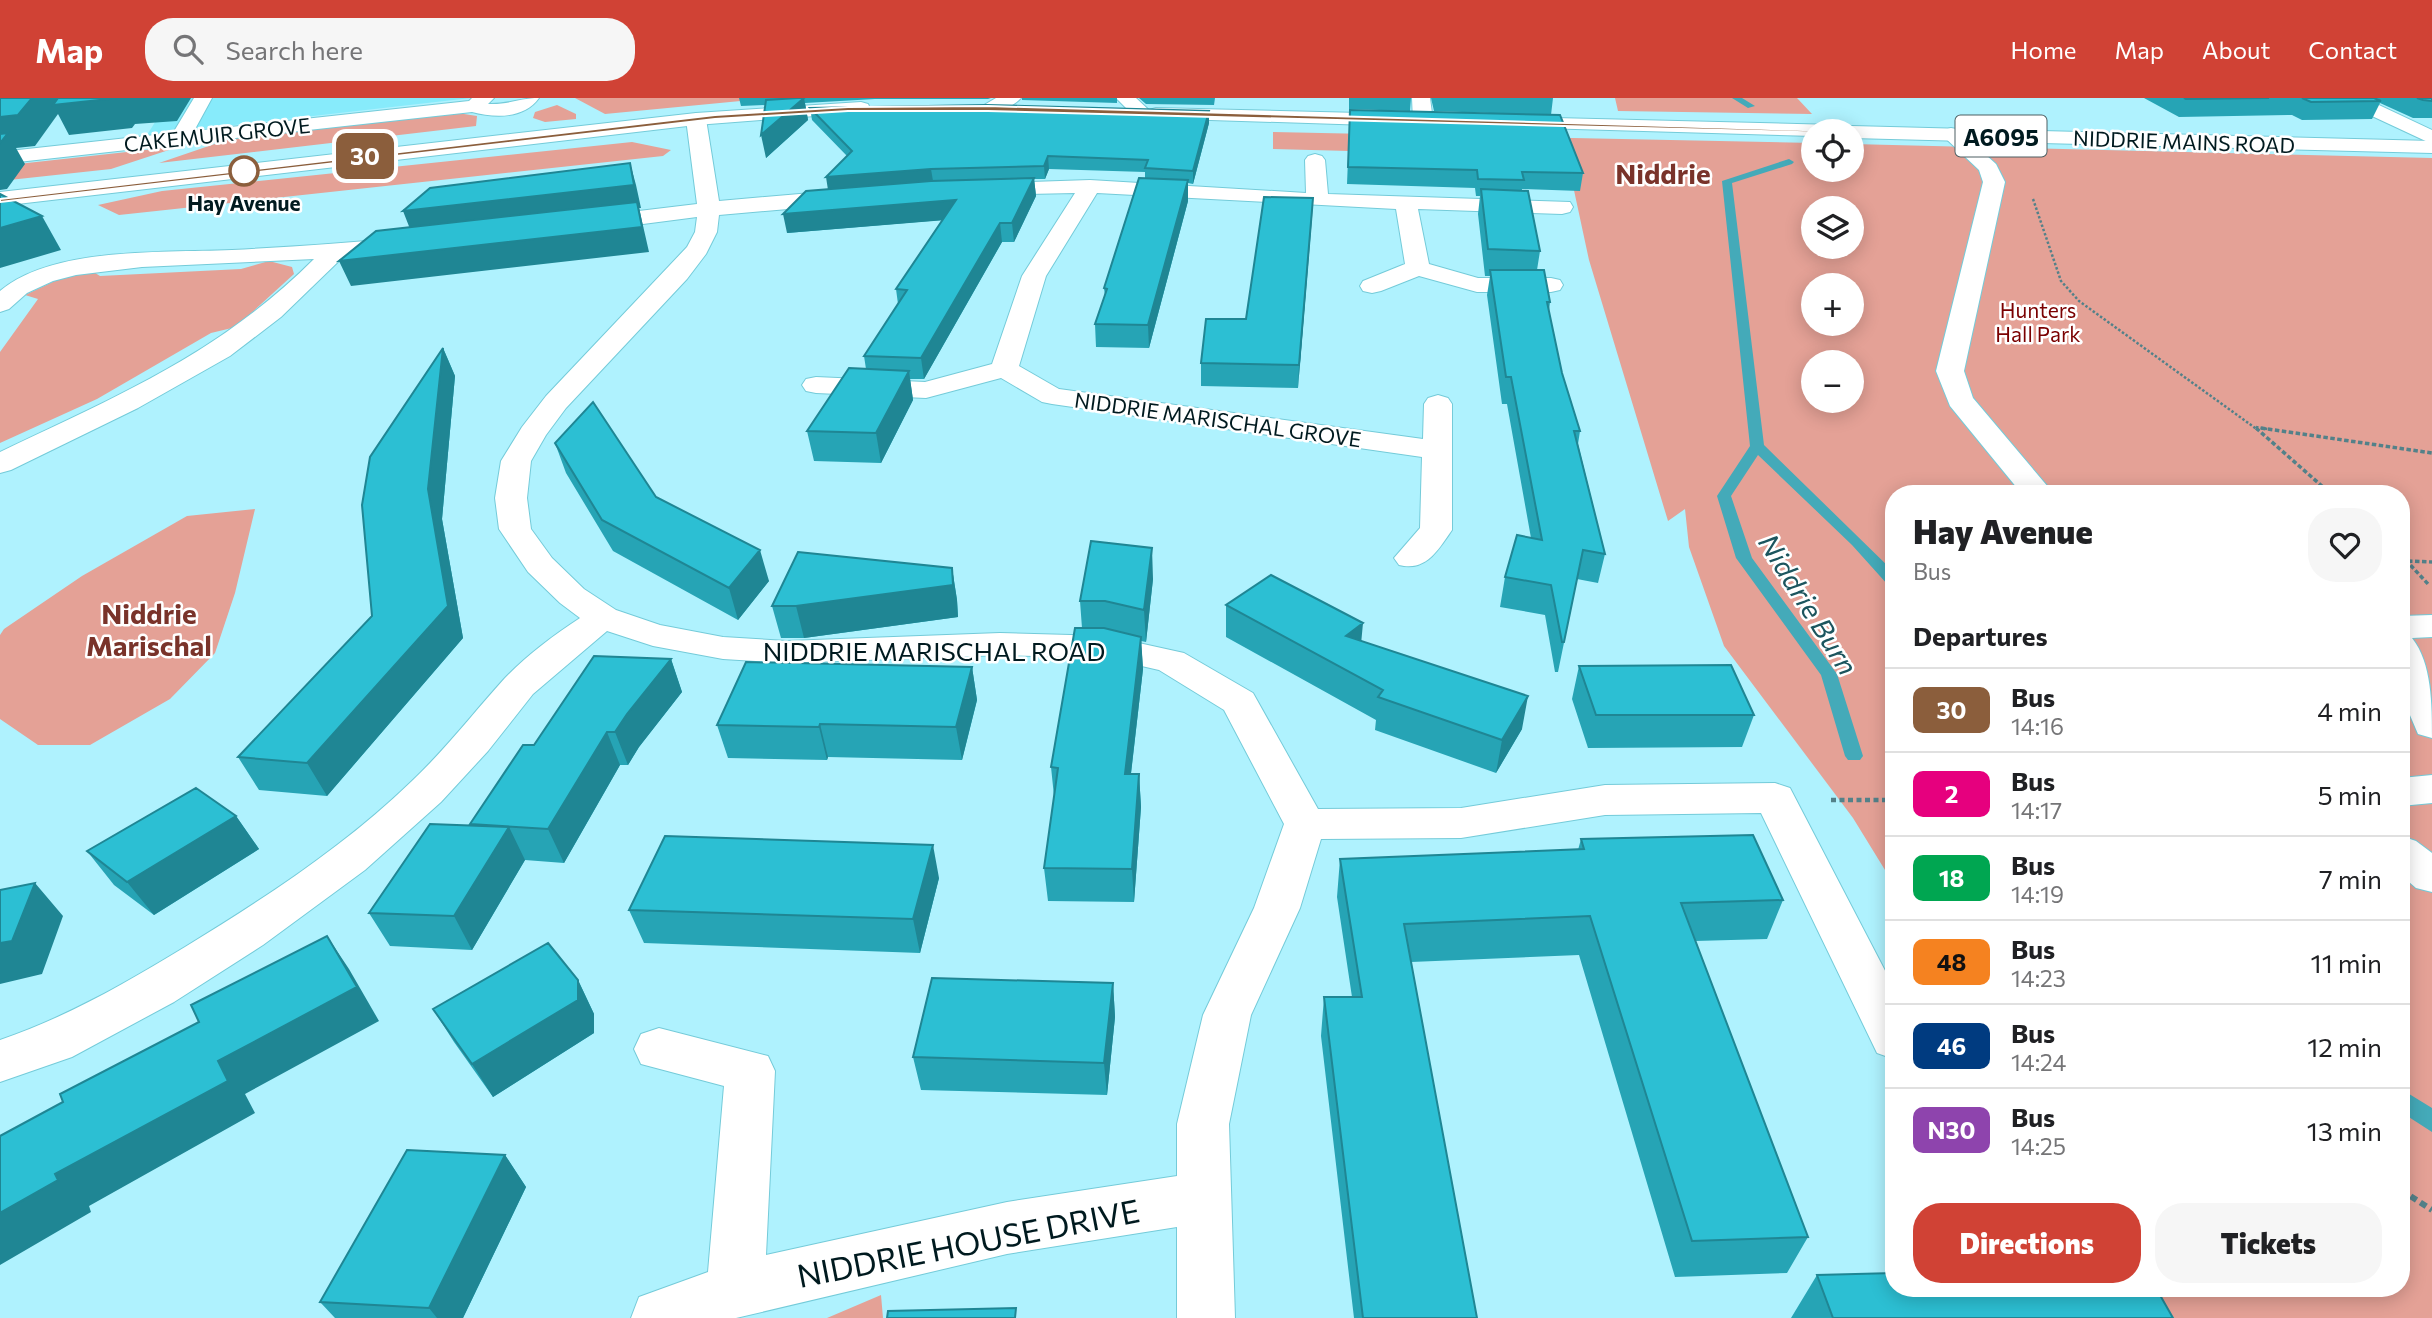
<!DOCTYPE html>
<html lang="en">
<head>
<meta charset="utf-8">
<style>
  :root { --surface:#fff; --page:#f6f6f6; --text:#202124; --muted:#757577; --line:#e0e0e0; --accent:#d04235 }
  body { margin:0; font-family:Commissioner,sans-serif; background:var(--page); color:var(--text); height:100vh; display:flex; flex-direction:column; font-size:26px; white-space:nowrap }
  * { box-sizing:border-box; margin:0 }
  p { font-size:23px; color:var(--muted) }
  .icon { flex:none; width:38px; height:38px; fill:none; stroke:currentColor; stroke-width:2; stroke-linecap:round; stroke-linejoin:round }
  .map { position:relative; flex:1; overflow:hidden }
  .details { position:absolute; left:1885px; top:387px; width:525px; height:812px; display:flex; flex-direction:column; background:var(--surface); border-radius:28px; box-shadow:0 4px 18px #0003 }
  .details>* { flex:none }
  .badge { padding:0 14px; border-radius:10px; font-size:24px; line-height:46px }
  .tools { position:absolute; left:1801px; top:21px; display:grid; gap:14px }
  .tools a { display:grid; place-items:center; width:63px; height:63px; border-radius:50%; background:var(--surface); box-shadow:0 4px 18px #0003; font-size:35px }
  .map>.badge { position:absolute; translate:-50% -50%; box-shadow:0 0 0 4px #fff }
  h2 { padding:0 28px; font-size:26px; line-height:63px }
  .round { display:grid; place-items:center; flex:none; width:74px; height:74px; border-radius:28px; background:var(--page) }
  .overview { display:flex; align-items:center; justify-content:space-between; height:119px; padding:0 28px }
  h1 { font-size:33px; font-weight:800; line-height:52px }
  .cta { display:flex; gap:14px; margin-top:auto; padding:14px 28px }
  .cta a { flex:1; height:80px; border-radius:28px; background:var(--accent); color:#fff; font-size:28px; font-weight:800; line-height:80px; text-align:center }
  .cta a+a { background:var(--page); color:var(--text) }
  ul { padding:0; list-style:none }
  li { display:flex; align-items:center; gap:21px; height:84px; padding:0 28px; border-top:2px solid var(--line) }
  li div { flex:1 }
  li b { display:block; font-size:26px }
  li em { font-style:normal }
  li .badge { min-width:77px; font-weight:700; text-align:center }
  header { display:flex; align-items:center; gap:42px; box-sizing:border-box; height:98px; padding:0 35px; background:var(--accent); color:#fff }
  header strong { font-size:33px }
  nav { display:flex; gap:38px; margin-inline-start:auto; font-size:24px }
  .search { width:490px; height:63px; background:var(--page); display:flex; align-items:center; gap:18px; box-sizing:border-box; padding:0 24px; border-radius:28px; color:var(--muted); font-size:26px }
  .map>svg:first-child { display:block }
  .built { fill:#87ebfb }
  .green { fill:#e4a196; fill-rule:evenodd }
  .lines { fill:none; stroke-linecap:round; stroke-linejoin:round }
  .stream { fill:#44aab9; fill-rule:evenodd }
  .minor-casing { stroke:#74cbd9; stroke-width:2 }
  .major-casing { stroke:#74cbd9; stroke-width:2 }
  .path-far3 { stroke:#538189; stroke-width:2.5; stroke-dasharray:2.5 2; stroke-linecap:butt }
  .path-far2 { stroke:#538189; stroke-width:3.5; stroke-dasharray:4.5 2.5; stroke-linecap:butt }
  .path-far1 { stroke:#538189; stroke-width:4.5; stroke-dasharray:5 3.5; stroke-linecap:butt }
  .path { stroke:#538189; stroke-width:6; stroke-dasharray:7 4.5; stroke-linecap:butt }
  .minor { fill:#fff; fill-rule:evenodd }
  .major { fill:#fff; fill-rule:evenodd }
  .wall { fill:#26a4b5 }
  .shaded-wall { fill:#1f8694 }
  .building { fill:#2cbfd3; stroke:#1f8694; stroke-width:2 }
  .line { fill:#8b5e3c; stroke:#fff; stroke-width:2 }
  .stop-dot { fill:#fff; stroke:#8b5e3c; stroke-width:3.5 }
  .labels { text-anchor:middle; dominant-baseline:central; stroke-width:5; stroke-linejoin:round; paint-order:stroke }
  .far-street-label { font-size:21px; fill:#001a1f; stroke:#fff }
  .far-stop-label { font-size:21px; font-weight:bold; fill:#001a1f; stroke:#fff }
  .far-park-label { font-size:21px; fill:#7a0001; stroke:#fff }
  .shield { fill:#fff; stroke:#4c5f62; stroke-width:2 }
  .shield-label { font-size:24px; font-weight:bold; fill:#001a1f }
  .street-label { font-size:26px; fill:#001a1f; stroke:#fff }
  .far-district-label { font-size:28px; font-weight:bold; fill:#79332a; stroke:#fff }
  .water-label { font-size:28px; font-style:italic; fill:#1c555e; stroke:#fff }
  .neighbourhood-label { font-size:28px; font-weight:bold; fill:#79332a; stroke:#fff }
  .near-street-label { font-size:32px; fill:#001a1f; stroke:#fff }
</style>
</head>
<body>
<header>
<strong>Map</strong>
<div class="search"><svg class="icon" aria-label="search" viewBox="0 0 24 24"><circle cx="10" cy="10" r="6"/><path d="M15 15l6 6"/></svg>Search here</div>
<nav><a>Home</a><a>Map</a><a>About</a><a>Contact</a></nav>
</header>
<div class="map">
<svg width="2432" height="1220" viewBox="0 0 2432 1220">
  <rect width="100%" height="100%" fill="#aff2fe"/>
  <path class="built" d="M170,0H471L147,37Z"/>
  <path class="green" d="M575,0H771L605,16Z
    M1615,0H1797L1812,16L1618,13Z
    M557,7L576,16V21L545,24L533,20L535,14Z
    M451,14L477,18L476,28L159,65L244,36Z
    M1273,34L1813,45V72H1852V46L2432,60V1220H2164L2145,1190H2401V396H1894L1893,785L1853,720L1724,548L1689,449L1685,411L1668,423L1589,162L1569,69L1503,57L1273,51ZM1813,110H1852V149H1813ZM1813,187H1852V226H1813ZM1813,264H1852V303H1813Z
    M632,44L671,52L663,58L119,117L98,107L162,93Z
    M181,48L111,71L0,83V68Z
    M269,163L292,169L294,176L236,229L211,235L97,301L0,345V254L38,201L25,197L59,181L92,173L100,178L241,171Z
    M255,411L235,495L215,555L170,601L90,647H38L0,621V537L4,531L82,478L187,418Z
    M881,1197L883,1220H827Z"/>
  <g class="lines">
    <path class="stream" d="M1732,0H1742L1755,8L1748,10Z
      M1789,61L1794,64L1792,66L1732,85L1764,347L1894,474V489L1888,487L1852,447L1758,357L1731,398L1752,460L1837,576L1863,658L1860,662H1848L1845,658L1821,577L1736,460L1717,398L1750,348L1722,83Z
      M2401,991L2432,1010V1034L2401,1014Z"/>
    <g class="minor-casing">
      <path id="minor" d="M194,0H212L194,33L469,3L472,0H494L488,6C509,7 519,0 539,0C524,21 495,20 472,14L0,66V54L173,35Z
        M996,0H1021C1013,9 994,17 981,14L979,10Z
        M1116,0H1136L1152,15L1149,19H1135Z
        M1412,0H1430L1433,23L1430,27L1423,29L1413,23Z
        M2340,0H2364L2432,32V46L2342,4Z
        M696,15L706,21L719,103L846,92L854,94L857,99L854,104L846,106L719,117L717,134L706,156L687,181L566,310L546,337L531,363L527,400L531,431L552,460L584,491L616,512L660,527L723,539L787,543L1000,535L1107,538L1184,555L1253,595L1318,711L1461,710L1605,687L1775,685L1790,690L1894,890V961L1877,955L1761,715L1605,717L1461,740L1321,741L1300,810L1251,917L1229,1026L1235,1220H1177V1129L1007,1156L736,1220H631L639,1199L708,1174L724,988L641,966L634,951L641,936L659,930L768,958L775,973L766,1157L1007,1104L1177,1078V1026L1203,917L1254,810L1284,726L1224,612L1159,572L1107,560L1000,557L787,565L723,561L653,548L607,533L533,596L488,653L441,704L365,772L263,847L174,904L72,959L0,984V942C65,920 126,885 185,849C265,800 345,748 412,683C446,651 474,614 505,580C526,558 554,537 580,520L560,505L528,474L499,431L495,400L501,363L522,329L546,298L687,149L695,134L697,119L589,133L581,131L578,126L581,121L589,119L697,106L686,21Z
        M1951,30L1958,32L1996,66L2005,84L1964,273L1973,300L2054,396H2022L1950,308L1936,273L1983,84L1979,72L1941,36L1944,32Z
        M1315,56L1322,58L1325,62L1328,96L1570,104L1573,109L1570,114L1562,116L1418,111L1429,166L1478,180H1551L1560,182L1563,187L1560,192L1551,194H1477L1419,178L1381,193L1372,195L1363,193L1360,188L1363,183L1405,166L1396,111L1097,95L1046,178L1019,268L1059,291L1423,341L1424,306L1428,300L1438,297L1448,300L1452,306V432C1438,452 1426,474 1399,467L1394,460L1420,430L1422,359L1052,306L1042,304L1001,280L926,300L816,295L806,293L802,287L806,281L816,279L925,284L992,266L1022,178L1075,95L983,97L975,96L972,91L975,86L1090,82L1306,95L1305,62L1308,58Z
        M408,139L416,141L420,146L416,151L343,159L281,219L230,258L138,310L11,372L0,375V354C119,297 219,256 314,161L142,169L76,177L53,183L27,195L9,211L0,214V193C53,148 166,155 232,152C291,149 350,145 408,139Z
        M2432,517V539L2412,540C2432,565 2432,607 2432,640L2418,636L2401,596V518Z
        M2432,677V705L2401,708V680Z
        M2401,738L2416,743L2432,755V794L2416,790L2401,777Z"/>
    </g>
    <g class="major-casing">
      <path id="major" d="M861,4L868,6L870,10L868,14L696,27L0,108V94L696,15Z
        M1156,10L1400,16L1410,22L1400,28L1149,20L1146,16L1149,12Z
        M1513,19L1836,27L1844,31L1852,28L2432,43V55L1852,40V33H1813V38L1506,29L1503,25Z"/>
    </g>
    <path class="path-far3" d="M2033,101L2061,183L2079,203L2258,332
      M2256,329L2273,332"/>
    <path class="path-far2" d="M2256,330L2331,396
      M2261,330L2432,355
      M2401,457L2429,487
      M2408,463L2432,464"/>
    <path class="path-far1" d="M1831,702H1894"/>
    <path class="path" d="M2401,1092L2432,1112"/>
    <use href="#minor" class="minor"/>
    <use href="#major" class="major"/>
  </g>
  <path class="wall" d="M739,0H991L988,1H875L805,5L808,22L766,60L765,7L741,8Z
    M1022,0H1117V5L1022,2Z
    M1139,0H1215L1214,7L1146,6Z
    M1349,0H1411L1410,13L1349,11Z
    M1431,0H1553L1551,17L1434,13Z
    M2144,0H2432V20H2413L2380,5L2372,21L2302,22L2292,17L2179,19Z
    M810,10L1209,13V25L1193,86L1188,85V103L1149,250L1096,249L1095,226L1105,198L1104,190L1145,80V74L1049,71L1045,81H1034L1036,98L1014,144H1002L924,281H910L913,302L881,365L814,363L807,333L866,271L864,258L898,206L896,191L942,122L787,135L828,91L847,58L812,22Z
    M1350,12L1583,75L1580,93L1522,91V92L1540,153L1537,172L1550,204L1549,213L1562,275L1580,333L1578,346L1605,456L1598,485L1577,481L1558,574H1555L1545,517L1500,509L1505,479L1531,440L1507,306H1502L1487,197L1490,178H1485L1478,116L1480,98H1476L1475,90L1347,86Z
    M1313,100L1298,290L1201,288V265L1246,221Z
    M443,250L455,278L442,421L463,540L327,698L259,692L238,659L372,518Z
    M555,345L656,399L769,483L738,522L613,453L566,375Z
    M952,470L957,502L958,519L804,540H781L772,508Z
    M1153,481L1146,544L1141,543L1143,571L1131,676H1139L1141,709L1134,804L1048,803L1044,770L1054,698L1051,669L1082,530L1080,503Z
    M1226,507L1362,543L1522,631L1496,675L1375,632L1376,622L1226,539Z
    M671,561L682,594L639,649L628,667H620L564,765L525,762L472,852L390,848L369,815L470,727L534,647Z
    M1579,568L1754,617L1742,649L1588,650L1572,601Z
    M972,569L977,602L962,662L828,659L827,662L728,660L717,627Z
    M236,718L259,751L154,817L114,787L87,753Z
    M1581,741L1783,802L1767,841L1695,843L1808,1139L1787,1175L1675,1179L1579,857L1411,864L1477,1220H1354L1321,938L1324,899H1352L1337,799L1340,761L1578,752Z
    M939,780L920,855L644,845L629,812Z
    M578,882L594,916V935L493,999L454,944L433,911Z
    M1113,885L1115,919L1107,997L921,992L913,959Z
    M505,1057L526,1089L463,1220H335L320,1204Z
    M1817,1177L2173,1220H1791Z"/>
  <path class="shaded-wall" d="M32,0H191L177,23L135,26L132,30L69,37L58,16L35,48L16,50L25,66L7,91L0,92V19Z
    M804,0L808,22L766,60L761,37Z
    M1209,13V25L1193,86V73Z
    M1048,58L1049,71L1045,81L1044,68Z
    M630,65L636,87L641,110H639L649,154L351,188L339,163L412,136L403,113Z
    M931,71L933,83L828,92L826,79Z
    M1034,80L1036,98L1014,144L1012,125Z
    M1188,82V103L1149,250L1148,227Z
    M1313,100L1312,120L1298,290L1299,267Z
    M956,102L958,121L787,135L783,116Z
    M42,118L61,152L0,170V130Z
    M1000,125L1002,144L924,281L921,260Z
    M443,250L455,278L442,421L463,540L327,698L307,665L428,391Z
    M909,273L913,302L881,365L876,335Z
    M1152,450L1153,481L1146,544L1144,512Z
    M760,452L769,483L738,522L729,490Z
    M952,470L957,502L958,519L804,540L796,508Z
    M1363,525L1360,557L1346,538Z
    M1141,539L1143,571L1127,709L1125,676Z
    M671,561L682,594L639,649L628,667L615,634L627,616Z
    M972,569L977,602L962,662L956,629Z
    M1528,598L1522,631L1496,675L1502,642Z
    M820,626L828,659L827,662L819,629Z
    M607,634L620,667L564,765L548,731Z
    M1139,676L1141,709L1134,804L1132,771Z
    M236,718L259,751L154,817L127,784Z
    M509,729L525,762L472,852L454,818Z
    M933,747L939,780L920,855L913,821Z
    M35,785L63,818L42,876L0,886V845Z
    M327,838L349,871L379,923L245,996L255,1015L89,1108L91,1114L0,1167V1115L218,963Z
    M578,882L594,916V935L493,999L472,966Z
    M1113,885L1115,919L1107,997L1104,965Z
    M505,1057L526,1089L463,1220H437L429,1210Z"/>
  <path class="building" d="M0,0H32L18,17L0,19Z
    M58,0H118L53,7Z
    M798,0H804L761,37L766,2Z
    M2184,0H2269L2186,1Z
    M2302,0H2374L2381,3L2311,4Z
    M2417,0H2432V3L2423,2Z
    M987,7L1209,13L1193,73L1145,70L1148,62L1048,58L1044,68L931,71L826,79L852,53L810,10Z
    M1350,12L1560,17L1583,75L1522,74L1524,82L1478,81L1477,72L1348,69Z
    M8,35L0,45V36Z
    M630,65L634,87L403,113L430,90Z
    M1034,80L1012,125H1000L921,260L864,258L907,192L896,191L956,102L783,116L806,93L931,83Z
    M1139,80L1188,82L1148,227L1095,226L1107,191L1104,190Z
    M1481,91L1528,93L1540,153L1488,151Z
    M0,96L42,118L0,130Z
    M1264,99L1313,100L1299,267L1201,265L1206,221H1246Z
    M637,104L642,129L339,163L376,133Z
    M1490,172H1544L1550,204H1547L1562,275L1580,333H1574L1605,456L1583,452L1564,544H1562L1551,487L1505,479L1517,437L1542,442L1511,279H1506Z
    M443,250L428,391L448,508L307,665L238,659L372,518L362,407L370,359Z
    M849,270L909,273L876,335L807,333Z
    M593,304L656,399L760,452L729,490L602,422L555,345Z
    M1091,443L1152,450L1144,512L1105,503H1080Z
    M798,454L952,470L953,487L796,508H772Z
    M1271,477L1363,525L1346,538L1528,598L1502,642L1378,599L1383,592L1226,507Z
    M1075,530H1104L1141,539L1125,676H1139L1132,771L1044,770L1058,670L1051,669Z
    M594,558L671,561L627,616L615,634H607L548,731L470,726L523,647H534Z
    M746,564L972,569L956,629L820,626L819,629L717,627Z
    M1731,567L1754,617H1596L1579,568Z
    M196,690L236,718L127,784L87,753Z
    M430,726L509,729L454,818L369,815Z
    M1753,737L1783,802L1681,805L1808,1139L1692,1143L1590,818L1404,826L1477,1220H1363L1324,899H1362L1340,761L1584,751L1581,741Z
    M665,738L933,747L913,821L629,812Z
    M35,785L12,843L0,845V792Z
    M327,838L357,889L218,963L228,983L55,1076L58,1082L0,1115V1038L63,1004L60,996L199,924L191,907Z
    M548,845L578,882V902L472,966L433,911Z
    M932,880L1113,885L1104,965L913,959Z
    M407,1052L505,1057L429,1210L320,1204Z
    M1894,1175V1190H2156L2173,1220H1833L1817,1177Z
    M1016,1210L1015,1220H887L888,1213Z"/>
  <path class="line" d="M988,8L1838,33L1834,35L988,13H848L715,21L0,104V101L715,17L848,9Z"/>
  <circle class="stop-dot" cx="244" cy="73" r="14"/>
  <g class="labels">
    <g class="far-street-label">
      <text transform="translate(217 36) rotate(-6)">CAKEMUIR GROVE</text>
      <text transform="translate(2184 43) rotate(2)">NIDDRIE MAINS ROAD</text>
      <text transform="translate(1218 321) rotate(8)">NIDDRIE MARISCHAL GROVE</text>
    </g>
    <g class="far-stop-label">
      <text x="244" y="104">Hay Avenue</text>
    </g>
    <g class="far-park-label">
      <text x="2038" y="211">Hunters<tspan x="2038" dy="24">Hall Park</tspan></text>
    </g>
    <rect class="shield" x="1955.5" y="17.5" width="91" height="41" rx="5"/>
    <g class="shield-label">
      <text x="2001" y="38">A6095</text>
    </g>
    <g class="street-label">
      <text x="934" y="552">NIDDRIE MARISCHAL ROAD</text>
    </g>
    <g class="far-district-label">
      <text x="1663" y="75">Niddrie</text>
    </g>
    <g class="water-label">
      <text transform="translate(1809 506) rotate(58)">Niddrie Burn</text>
    </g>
    <g class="neighbourhood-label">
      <text x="149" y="515">Niddrie<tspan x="149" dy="32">Marischal</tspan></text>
    </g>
    <g class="near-street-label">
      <text transform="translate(968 1144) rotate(-11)">NIDDRIE HOUSE DRIVE</text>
    </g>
  </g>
</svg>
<div class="tools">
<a><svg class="icon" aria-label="locate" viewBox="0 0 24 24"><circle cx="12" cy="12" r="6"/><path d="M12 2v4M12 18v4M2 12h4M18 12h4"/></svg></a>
<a><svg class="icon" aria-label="layers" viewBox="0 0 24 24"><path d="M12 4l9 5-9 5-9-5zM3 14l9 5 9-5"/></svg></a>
<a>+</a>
<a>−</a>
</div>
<b class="badge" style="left:365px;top:58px;background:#8b5e3c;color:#fff">30</b>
<section class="details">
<div class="overview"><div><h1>Hay Avenue</h1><p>Bus</p></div><a class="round"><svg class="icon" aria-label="heart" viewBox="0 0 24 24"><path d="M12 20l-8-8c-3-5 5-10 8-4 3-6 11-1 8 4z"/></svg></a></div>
<h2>Departures</h2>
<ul>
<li><span class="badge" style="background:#8b5e3c;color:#fff">30</span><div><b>Bus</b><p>14:16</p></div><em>4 min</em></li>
<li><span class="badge" style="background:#e6007e;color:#fff">2</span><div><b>Bus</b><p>14:17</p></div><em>5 min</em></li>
<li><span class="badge" style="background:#00a651;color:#fff">18</span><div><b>Bus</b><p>14:19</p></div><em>7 min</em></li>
<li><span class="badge" style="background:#f58220;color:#111">48</span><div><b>Bus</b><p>14:23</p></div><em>11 min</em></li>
<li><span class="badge" style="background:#003b80;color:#fff">46</span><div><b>Bus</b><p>14:24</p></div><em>12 min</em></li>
<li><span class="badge" style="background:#8e44ad;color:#fff">N30</span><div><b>Bus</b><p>14:25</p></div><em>13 min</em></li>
</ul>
<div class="cta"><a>Directions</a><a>Tickets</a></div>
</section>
</div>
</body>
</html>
